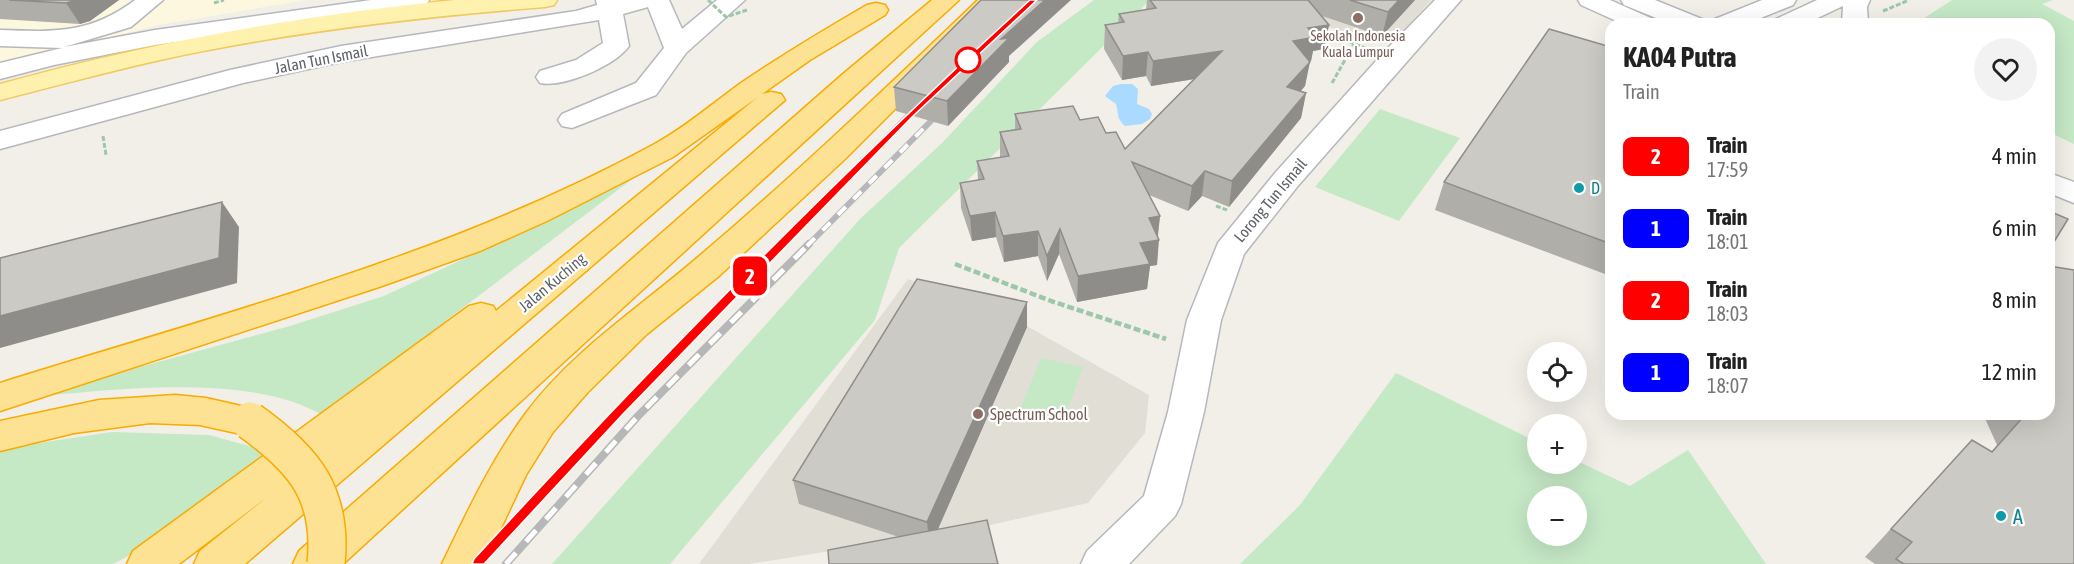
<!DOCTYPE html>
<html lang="en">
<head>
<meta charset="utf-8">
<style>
  :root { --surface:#fff; --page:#f2f2f2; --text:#222; --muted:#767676 }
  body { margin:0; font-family:"Asap Condensed",sans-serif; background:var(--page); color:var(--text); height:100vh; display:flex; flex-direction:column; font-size:22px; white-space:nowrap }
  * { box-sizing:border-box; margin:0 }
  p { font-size:20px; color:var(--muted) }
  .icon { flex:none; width:33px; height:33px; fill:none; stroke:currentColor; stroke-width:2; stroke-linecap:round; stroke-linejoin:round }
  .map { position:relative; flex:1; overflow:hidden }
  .sheet { position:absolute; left:1605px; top:18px; width:450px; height:402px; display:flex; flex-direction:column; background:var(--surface); border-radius:18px; box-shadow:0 6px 24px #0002 }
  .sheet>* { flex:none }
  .badge { padding:0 12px; border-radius:9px; font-size:21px; line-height:39px }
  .fabs { position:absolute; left:1527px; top:342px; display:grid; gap:12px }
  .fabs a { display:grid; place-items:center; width:60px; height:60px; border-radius:50%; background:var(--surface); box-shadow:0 6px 24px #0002; font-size:30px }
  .map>.badge { position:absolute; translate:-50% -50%; box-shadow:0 0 0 3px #fff }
  .round { display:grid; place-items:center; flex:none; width:63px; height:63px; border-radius:32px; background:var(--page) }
  .overview { display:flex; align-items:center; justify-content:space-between; height:102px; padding:0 18px }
  h1 { font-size:28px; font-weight:700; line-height:45px }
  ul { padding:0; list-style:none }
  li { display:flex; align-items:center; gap:18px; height:72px; padding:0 18px }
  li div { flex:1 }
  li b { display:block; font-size:22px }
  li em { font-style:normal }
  li .badge { min-width:66px; font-weight:700; text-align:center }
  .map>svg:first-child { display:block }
  .commercial { fill:#fef7e0 }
  .education { fill:#e1ded6 }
  .green { fill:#c5e8c5; fill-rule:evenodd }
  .water { fill:#aadaff }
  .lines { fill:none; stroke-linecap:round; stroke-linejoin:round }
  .minor-casing { stroke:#b5b8bc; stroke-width:3 }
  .major-casing { stroke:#f2c960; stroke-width:3 }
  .highway-casing { stroke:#f9ab00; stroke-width:3 }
  .path-far1 { stroke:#9cc7a9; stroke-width:3; stroke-dasharray:5 2; stroke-linecap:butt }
  .path { stroke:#9cc7a9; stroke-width:4.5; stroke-dasharray:7 3; stroke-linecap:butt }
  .minor { fill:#fff; fill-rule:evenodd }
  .major { fill:#fff2af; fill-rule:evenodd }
  .highway { fill:#fde293; fill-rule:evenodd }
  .rail-far1-casing { stroke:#b6b7b8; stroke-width:6 }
  .rail-casing { stroke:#b6b7b8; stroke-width:8 }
  .rail-far1 { stroke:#fff; stroke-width:4; stroke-dasharray:11; stroke-linecap:butt }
  .rail { stroke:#fff; stroke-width:5; stroke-dasharray:15; stroke-linecap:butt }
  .highway-bridge-casing { stroke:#f9ab00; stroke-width:40; stroke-linecap:butt }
  .path-bridge { stroke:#9cc7a9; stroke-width:3; stroke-dasharray:5 2; stroke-linecap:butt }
  .highway-bridge { stroke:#fde293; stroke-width:37 }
  .wall { fill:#afaea9 }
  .shaded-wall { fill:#8f8d8a }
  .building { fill:#cccac5; stroke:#8f8d8a; stroke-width:1.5 }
  .line { fill:#f00; stroke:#fff; stroke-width:1.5 }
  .education-dot { fill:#8d6e63; stroke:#fff; stroke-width:2 }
  .stop-dot { fill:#fff; stroke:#f00; stroke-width:3 }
  .culture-dot { fill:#0f9aa8; stroke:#fff; stroke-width:2 }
  .labels { text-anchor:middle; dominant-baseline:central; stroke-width:4.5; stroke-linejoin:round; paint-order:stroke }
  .far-education-label { font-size:14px; fill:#785e54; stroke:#fff }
  .street-label { font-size:16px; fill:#5f6368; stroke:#fff }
  .culture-label { font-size:16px; fill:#0d838f; stroke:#fff; text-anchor:start }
  .education-label { font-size:16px; fill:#785e54; stroke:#fff; text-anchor:start }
  .near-culture-label { font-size:20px; fill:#0d838f; stroke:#fff; text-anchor:start }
</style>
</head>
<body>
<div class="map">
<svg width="2074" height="564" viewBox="0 0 2074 564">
  <rect width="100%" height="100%" fill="#f1efe8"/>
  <path class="commercial" d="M0,0H306L158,25L0,65Z"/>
  <path class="education" d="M1244,0H1431L1397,39L1389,36L1382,44Z
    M908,279L1007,315L1149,395L1145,433L1088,503L986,526L749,564H699Z"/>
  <path class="green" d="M1094,0H1150L899,248L875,320L670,564H552L860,219L942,143L1037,42Z
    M1952,0H2053L2042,4L2074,21V144L2049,132V24L1918,22Z
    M1380,109L1460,138L1399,221L1315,187Z
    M644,170L322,415C249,372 112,390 30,397L290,326L384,296L528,229Z
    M1041,358L1083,367L1063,422L1019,412Z
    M1396,373L1537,442L1538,464H1576L1577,461L1630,486L1688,450L1766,564H1240L1300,505ZM1576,496V536H1538V496Z
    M112,432L209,435L272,452L199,519L113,564H0V449Z"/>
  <path class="water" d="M1121,84H1132L1138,89L1137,104L1149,109L1152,114L1150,119L1142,124L1125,126C1116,118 1119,114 1116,104L1105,96L1113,86Z"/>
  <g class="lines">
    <g class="minor-casing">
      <path id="minor" d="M135,0H163L131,27L64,47L155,30L371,0H429L426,5L417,7L155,45L54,65L0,79V63L62,48L0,46V30C54,32 90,34 135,0Z
        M596,0H669L682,29L717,0H745L686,53L656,95L572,128L562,126L558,120L562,114L636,83L664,48L648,7L623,14L629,46C615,66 563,88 540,83L536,77L540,71L576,60L603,43L599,20L341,62L243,83L0,149V131L230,70L341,46L576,11L597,5Z
        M1435,0H1461L1297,187L1244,254L1221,320L1204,412L1181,504L1175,516L1129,564H1081L1087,551L1144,496L1168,412L1187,320L1218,243L1275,173L1385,51Z
        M1578,0H1610L1653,19L1657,24H1623L1581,5Z
        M1621,0H1655L1702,19L1706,24H1671L1624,5Z
        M1762,0H1796L1793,5L1746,24H1711L1715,19Z
        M1817,0H1870L1867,7L1868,24H1842L1843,6L1805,24H1772L1776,19Z
        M2049,173L2074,182V203L2049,193Z"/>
    </g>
    <g class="major-casing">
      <path id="major" d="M455,0H557L554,5L545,7C430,16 316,29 203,51C134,64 68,83 0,100V84C149,43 300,15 455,0Z"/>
    </g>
    <g class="highway-casing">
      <path id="highway" d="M932,0H959L343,564H293L299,551L843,74Z
        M978,0H1004L845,159L719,276L647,334L588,392L553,432L526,475L484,564H442C467,512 492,459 526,413C572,351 639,308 697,258C794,176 886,88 978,0Z
        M876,3L885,5L888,10L885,15L810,60L762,94L771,92L781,94L785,100L245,564H194L200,551L266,498L179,564H127L133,551L469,306L481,303L493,306L496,311L758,97L673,157L547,221L480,251L382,286L0,411V383C220,314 447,256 651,146C683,129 712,104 741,83C782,55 824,30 867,5Z
        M175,395L206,398L263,411L269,421L263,431L250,436L200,425L150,423L74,433L0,451V421L99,400Z"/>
    </g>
    <path class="path-far1" d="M214,3L224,0
      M1883,11L1909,0
      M1329,34L1368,49
      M1332,83L1354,44
      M103,136L106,155
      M1216,206L1227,210"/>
    <path class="path" d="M955,264L1051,301L1166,339"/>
    <use href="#minor" class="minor"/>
    <use href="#major" class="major"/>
    <use href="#highway" class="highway"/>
    <g class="rail-far1-casing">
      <path id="rail-far1" d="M780,246L909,115
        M807,246L931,121"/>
    </g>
    <g class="rail-casing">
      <path id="rail" d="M479,564L618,410L782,244
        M506,564L638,416L809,244"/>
    </g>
    <use href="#rail-far1" class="rail-far1"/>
    <use href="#rail" class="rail"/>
    <g class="highway-bridge-casing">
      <path id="highway-bridge" d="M250,421C305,460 333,495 326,564"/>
    </g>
    <path class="path-bridge" d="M708,0L726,17L747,10"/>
    <use href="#highway-bridge" class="highway-bridge"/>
  </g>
  <path class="wall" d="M0,0H119L90,21L80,24L0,19Z
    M1147,0H1415L1382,36L1322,16L1329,25L1324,49L1313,51L1311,61L1309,62L1305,86L1300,91L1306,93L1301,118L1229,207L1202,196L1188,211L1149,195L1160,216L1158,236L1157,265L1150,266L1147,289L1077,302L1059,254L1047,281L1038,256L1004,262L996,237L972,241L961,208L960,183L978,180L977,161L1000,157V132L1015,129V114L1080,120L1106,133L1125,149L1195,79L1151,86L1146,76L1122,80L1104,49L1105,25L1118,23L1119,14L1146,10Z
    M1611,47V268L1608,267L1605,274L1435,210L1444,182Z
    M1009,56V62L948,126L896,111L894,87Z
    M1027,302V327L938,529L899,537L799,504L793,480Z
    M1983,414H2049L2074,564H1875L1865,557L1972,440L1992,451L1997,445Z"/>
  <path class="shaded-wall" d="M77,0H119L90,21L80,24L66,3Z
    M1045,0H1071L1009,56V62L948,126L947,101L1001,39Z
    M1399,0H1415L1382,36L1388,12Z
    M1329,25L1324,49L1313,51L1311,61L1288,65L1293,41L1308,28Z
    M1222,51L1219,75L1151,86L1153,61Z
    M1148,52L1146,76L1122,80L1123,56Z
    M1310,62L1305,86L1283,112L1287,87Z
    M1306,93L1301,118L1229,207L1232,181Z
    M1205,171L1202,196L1188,211L1192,186Z
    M222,202L239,227L237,283L0,348V316Z
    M995,212L996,237L972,241L970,216Z
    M1160,216L1157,240H1159L1157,265L1150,266L1147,289L1077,302L1078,276L1140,243L1149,218Z
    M1060,229L1059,254L1047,281V256Z
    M1038,231V256L1004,262L1003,236Z
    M1027,302V327L930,547L927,522Z"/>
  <path class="building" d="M9,0H77L66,3Z
    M981,0H1045L1001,39L1009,38L947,101L894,87Z
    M1150,0H1308L1329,25L1308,28L1316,37L1293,41L1310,62L1287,87L1306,93L1232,181L1205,171L1192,186L1132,162L1160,216L1149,218L1159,240L1140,243L1150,264L1078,276L1060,229L1047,256L1038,231L1003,236L995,212L970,216L960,183L984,179L977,161L1009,156L1000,132L1021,129L1015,114L1073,106L1080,120L1098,117L1106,133L1116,132L1125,149L1222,51L1153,61L1148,52L1123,56L1105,25L1124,22L1119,14L1156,8Z
    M1350,0H1399L1388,12Z
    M1549,29L1611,47V244L1444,182Z
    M222,202L219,258L0,316V258Z
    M2049,211L2068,219L2049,250Z
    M2049,266L2074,270V564H1904L1896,559L1912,542L1891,529L1972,440L1992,452L2025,415V414H2049Z
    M917,279L1027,302L927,522L793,480Z
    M987,520L998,564H829L828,550Z"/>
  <path class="line" d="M1030,0H1037L912,117L623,414L484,564H472L474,559C652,365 836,177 1030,0Z"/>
  <g class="education-dot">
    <circle cx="1358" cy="18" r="6"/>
    <circle cx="978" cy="414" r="6"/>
  </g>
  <circle class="stop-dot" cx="968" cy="60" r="12"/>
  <g class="culture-dot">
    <circle cx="1579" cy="188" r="6"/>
    <circle cx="2001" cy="516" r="6"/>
  </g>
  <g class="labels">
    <g class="far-education-label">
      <text x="1358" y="36">Sekolah Indonesia<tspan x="1358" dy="16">Kuala Lumpur</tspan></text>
    </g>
    <g class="street-label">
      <text transform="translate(321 59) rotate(-11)">Jalan Tun Ismail</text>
      <text transform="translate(1270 200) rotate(-50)">Lorong Tun Ismail</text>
      <text transform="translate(552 282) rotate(-40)">Jalan Kuching</text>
    </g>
    <g class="culture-label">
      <text x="1591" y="188">D</text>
    </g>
    <g class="education-label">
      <text x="990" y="414">Spectrum School</text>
    </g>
    <g class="near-culture-label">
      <text x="2013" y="516">A</text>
    </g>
  </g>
</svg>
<div class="fabs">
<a><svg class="icon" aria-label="locate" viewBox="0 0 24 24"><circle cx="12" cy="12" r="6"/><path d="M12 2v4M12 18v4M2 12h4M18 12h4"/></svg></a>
<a>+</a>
<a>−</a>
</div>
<b class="badge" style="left:750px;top:276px;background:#f00;color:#fff">2</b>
<section class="sheet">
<div class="overview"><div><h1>KA04 Putra</h1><p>Train</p></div><a class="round"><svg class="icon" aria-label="heart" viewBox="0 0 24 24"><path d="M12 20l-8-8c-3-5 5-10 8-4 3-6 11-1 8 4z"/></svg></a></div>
<ul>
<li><span class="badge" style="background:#f00;color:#fff">2</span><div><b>Train</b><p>17:59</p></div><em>4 min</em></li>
<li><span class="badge" style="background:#00f;color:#fff">1</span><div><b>Train</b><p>18:01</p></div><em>6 min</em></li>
<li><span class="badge" style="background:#f00;color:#fff">2</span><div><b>Train</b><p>18:03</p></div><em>8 min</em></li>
<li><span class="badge" style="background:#00f;color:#fff">1</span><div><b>Train</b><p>18:07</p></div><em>12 min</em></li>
</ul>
</section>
</div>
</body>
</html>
